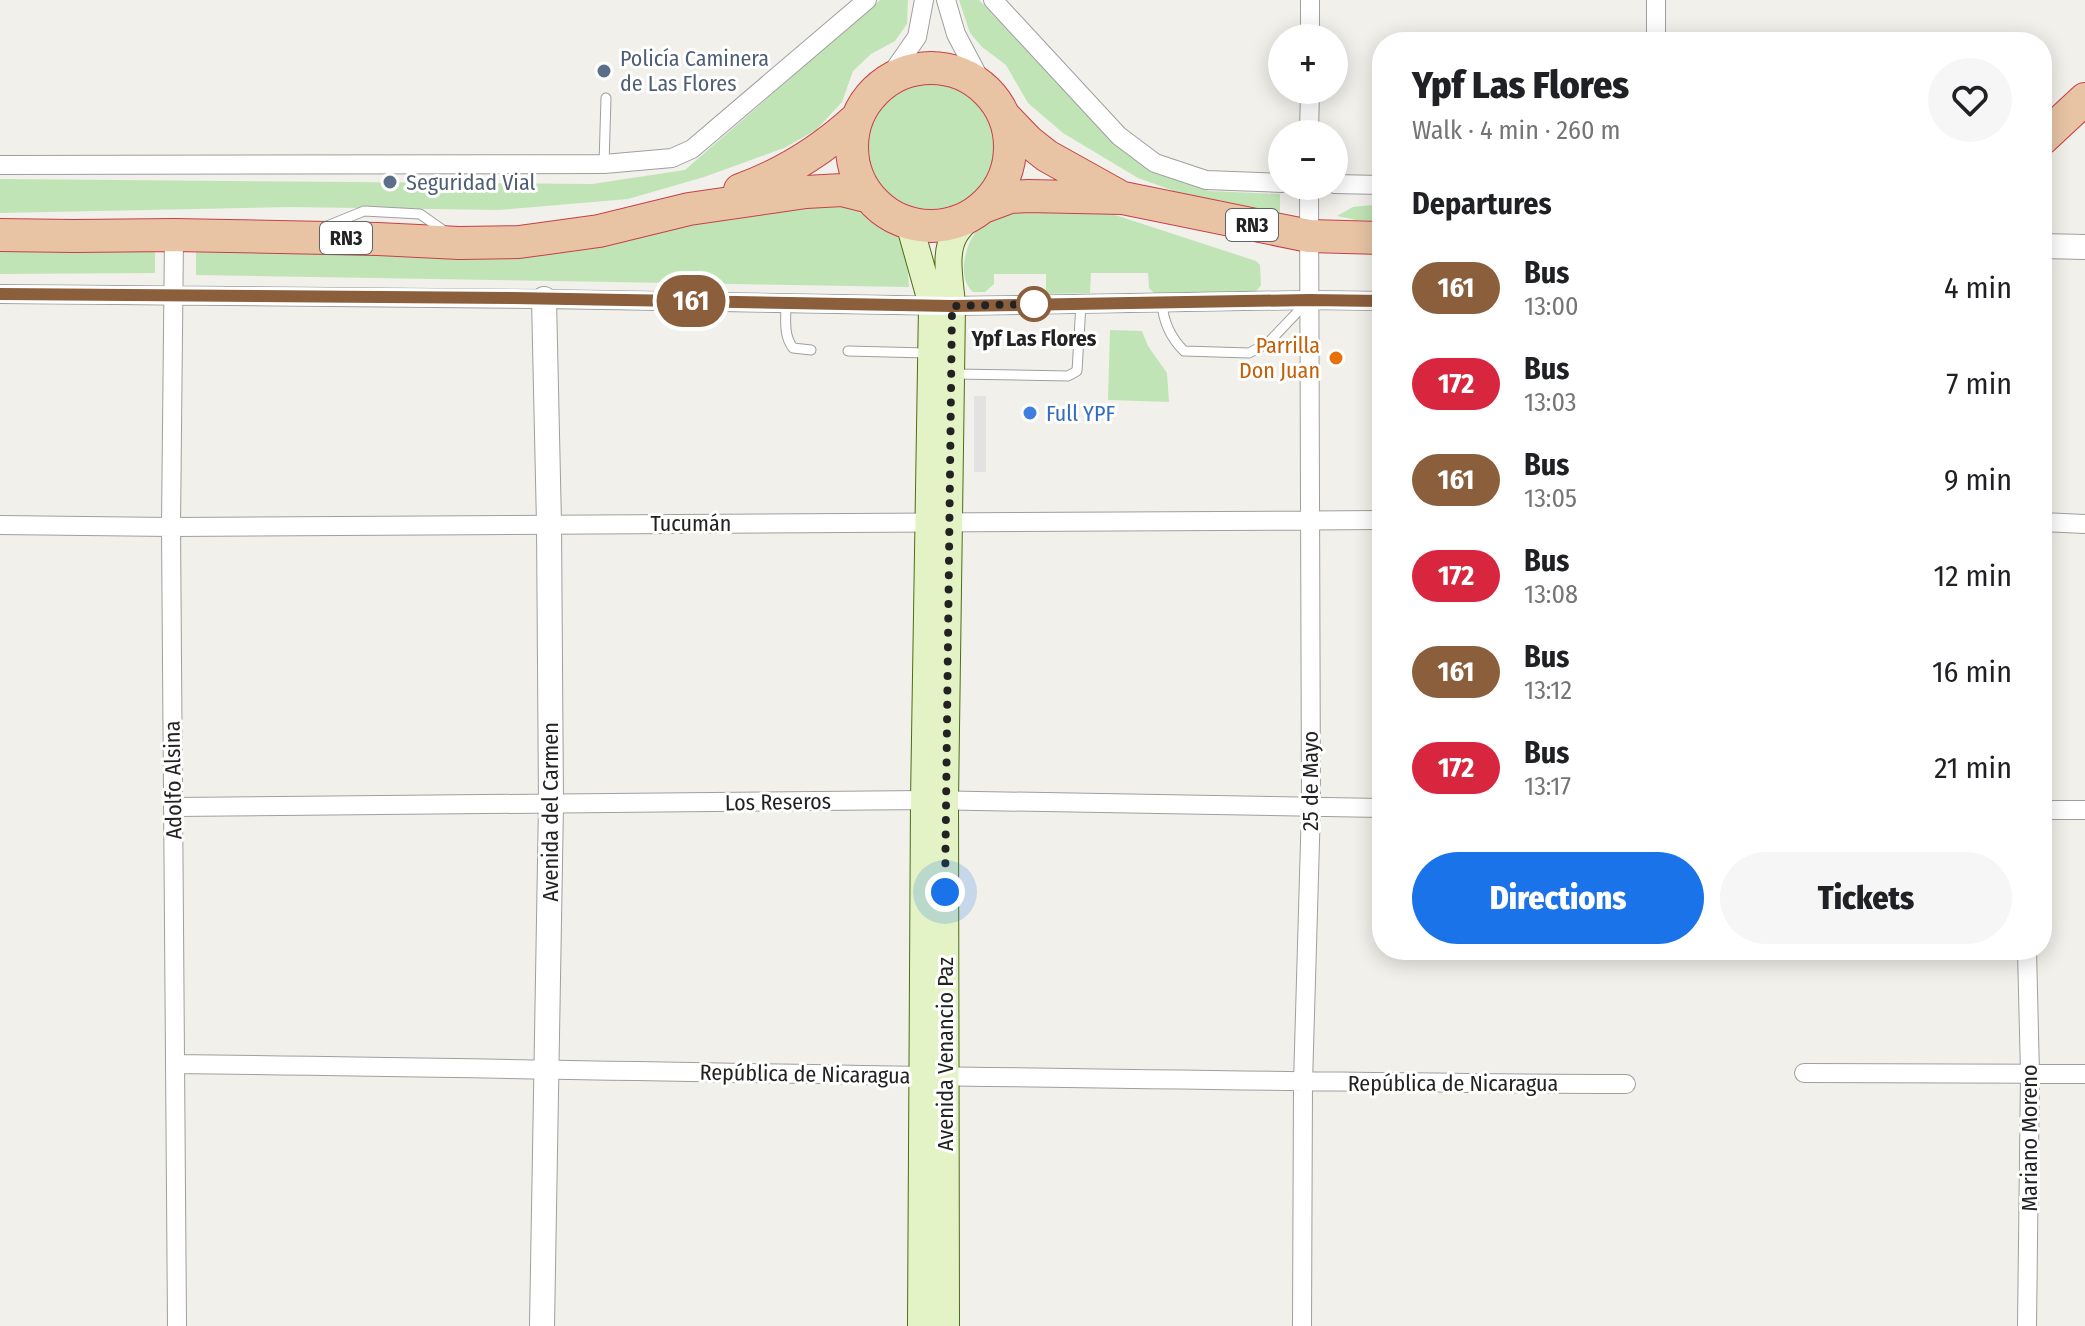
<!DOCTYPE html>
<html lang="en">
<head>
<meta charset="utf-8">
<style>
  :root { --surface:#fff; --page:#f6f6f6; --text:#202124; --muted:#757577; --accent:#1a73e8 }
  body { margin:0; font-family:"Fira Sans Condensed",sans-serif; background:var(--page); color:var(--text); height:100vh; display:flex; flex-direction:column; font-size:30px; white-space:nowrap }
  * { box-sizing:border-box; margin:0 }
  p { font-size:26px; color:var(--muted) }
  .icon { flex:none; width:44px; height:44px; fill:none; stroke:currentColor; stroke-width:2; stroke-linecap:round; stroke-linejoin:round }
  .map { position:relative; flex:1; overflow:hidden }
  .drawer { position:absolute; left:1372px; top:32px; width:680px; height:928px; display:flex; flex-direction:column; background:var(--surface); border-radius:32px; box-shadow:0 4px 20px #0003 }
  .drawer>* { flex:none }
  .badge { padding:0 16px; border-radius:26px; font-size:28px; line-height:52px }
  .tools { position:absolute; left:1268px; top:24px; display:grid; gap:16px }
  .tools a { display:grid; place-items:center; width:80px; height:80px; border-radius:50%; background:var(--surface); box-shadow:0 4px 20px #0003; font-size:40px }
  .you { position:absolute; width:40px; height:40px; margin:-20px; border:6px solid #fff; border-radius:50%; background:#1a73e8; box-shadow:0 0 0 12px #1a73e833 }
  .map>.badge { position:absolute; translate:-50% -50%; box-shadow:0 0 0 4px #fff }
  h2 { padding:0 40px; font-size:30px; line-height:72px }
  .round { display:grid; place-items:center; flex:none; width:84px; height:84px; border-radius:42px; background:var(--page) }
  .head { display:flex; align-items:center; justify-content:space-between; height:136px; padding:0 40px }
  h1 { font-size:38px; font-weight:800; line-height:60px }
  .primary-button { display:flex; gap:16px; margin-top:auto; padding:16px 40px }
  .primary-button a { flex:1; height:92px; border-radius:48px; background:var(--accent); color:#fff; font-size:32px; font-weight:800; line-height:92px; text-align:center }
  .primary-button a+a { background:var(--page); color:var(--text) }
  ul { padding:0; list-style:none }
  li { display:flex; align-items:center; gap:24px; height:96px; padding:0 40px }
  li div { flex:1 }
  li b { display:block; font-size:30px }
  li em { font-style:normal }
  li .badge { min-width:88px; font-weight:700; text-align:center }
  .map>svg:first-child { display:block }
  .grass { fill:#c1e4b6 }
  .parking { fill:#e2e2e2 }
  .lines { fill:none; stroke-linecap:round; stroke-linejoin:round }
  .service-casing { stroke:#9f9f9f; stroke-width:11 }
  .minor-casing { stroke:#9f9f9f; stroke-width:20 }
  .tertiary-casing { stroke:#9f9f9f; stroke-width:26 }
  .secondary-casing { stroke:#4c6e13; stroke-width:28 }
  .trunk-casing { stroke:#c73f49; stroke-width:34 }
  .service { stroke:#fff; stroke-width:9 }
  .minor { stroke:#fff; stroke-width:18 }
  .tertiary { stroke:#fff; stroke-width:24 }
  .secondary { stroke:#e4f3c5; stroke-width:26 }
  .trunk { stroke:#e8c4a5; stroke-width:32 }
  .line-casing { stroke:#fff; stroke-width:18 }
  .line { stroke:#8b5e3c; stroke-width:12 }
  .walk { stroke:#222; stroke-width:8; stroke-dasharray:0 14.4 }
  .service-dot { fill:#5c6f8a; stroke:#fff; stroke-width:3 }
  .stop-dot { fill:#fff; stroke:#8b5e3c; stroke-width:4 }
  .food-dot { fill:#e8710a; stroke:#fff; stroke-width:3 }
  .shop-dot { fill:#3f7fe0; stroke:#fff; stroke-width:3 }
  .labels { text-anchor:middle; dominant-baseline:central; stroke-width:6; stroke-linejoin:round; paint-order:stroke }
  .shield { fill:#fff; stroke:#646464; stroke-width:2 }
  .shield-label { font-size:20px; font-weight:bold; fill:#222 }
  .service-label { font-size:22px; fill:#4e5e75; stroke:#fff; text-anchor:start }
  .stop-label { font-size:22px; font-weight:bold; fill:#222; stroke:#fff }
  .food-label { font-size:22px; fill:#c56008; stroke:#fff; text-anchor:end }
  .shop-label { font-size:22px; fill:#366cbe; stroke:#fff; text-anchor:start }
  .street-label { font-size:22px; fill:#222; stroke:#fff }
</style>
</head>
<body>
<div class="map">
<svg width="2085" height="1326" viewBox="0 0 2085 1326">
  <rect width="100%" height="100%" fill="#f1f0ea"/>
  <path class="grass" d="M880,0H908L907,24L895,41L871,54L853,71L842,102L816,130L784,148L704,177L628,199L499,210L290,207L0,213V179L592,184L685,170Z
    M959,0H979L1113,142L1151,172L1209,191L1280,194V216L1219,207L1138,178L1063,133L1028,103L1006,65L982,47L970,33Z
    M868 146a63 63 0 1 1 126 0a63 63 0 1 1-126 0Z
    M819,198L871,212L886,224L906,246L909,287L196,275V246L496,252Z
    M1382,204V221L1356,220L1337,216L1353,207Z
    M1021,207L1106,212L1256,261L1260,265L1261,285L1255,293L1155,294L1149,288L1148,273H1091L1090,293L1046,294V274H994V284L985,292H973C953,274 969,231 989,217C997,211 1011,210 1021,207Z
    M0,247L155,248V273L0,274Z
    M1110,330L1142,331L1148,346L1167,373L1169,402L1108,400Z"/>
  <path class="parking" d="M974,396H986V472H974Z"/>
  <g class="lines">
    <g class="service-casing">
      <path id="service" d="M604,164L606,98
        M327,226L364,211L420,214L447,233
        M1162,302C1163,322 1170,337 1184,351L1249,353L1268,343L1307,302
        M786,303C786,318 783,335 793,348L811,350
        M848,351L927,353
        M955,374L1068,376L1077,371L1081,304"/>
    </g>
    <g class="minor-casing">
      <path id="minor" d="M946,0L956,34L985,89
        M993,0L1119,136L1155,163L1206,180L1282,183
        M1656,0V42
        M1310,38V0
        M887,80L917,37L924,0
        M1309,134L1310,90
        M0,165L604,164L672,158L692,149L867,0
        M1334,184L1382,185
        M174,235L171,527L177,1326
        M0,294L544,299L952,306L1309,300L1382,301
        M2042,522L2085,524
        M0,525L171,527L1382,520
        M173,807L924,800L1382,808
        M2042,810H2085
        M2027,950L2030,1074L2027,1326
        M175,1064C659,1070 1143,1082 1626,1084
        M1804,1073L2085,1074
        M1302,1326L1303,1083L1311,807L1309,186"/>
    </g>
    <g class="tertiary-casing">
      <path id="tertiary" d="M2042,246L2085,247
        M542,1326L551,804L549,524L544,299"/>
    </g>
    <g class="secondary-casing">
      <path id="secondary" d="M909,223L932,305L924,800L921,1326
        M946,1326L945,800L952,306C951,284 943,254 955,234C959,227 966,220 972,214"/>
    </g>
    <g class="trunk-casing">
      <path id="trunk" d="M852 147a79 79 0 1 1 158 0a79 79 0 1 1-158 0Z
        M1004,116L1028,141L1047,156L1117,195
        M2042,139L2085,99
        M740,190C784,174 821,151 856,119
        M983,207L1010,197L1028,196L1123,198L1309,236L1382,238
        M0,235L74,236L174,235L378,239L459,243L519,242L599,231L689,209L806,192L842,190L870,197"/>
    </g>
    <use href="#service" class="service"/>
    <use href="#minor" class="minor"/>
    <use href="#tertiary" class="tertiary"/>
    <use href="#secondary" class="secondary"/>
    <use href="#trunk" class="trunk"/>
  </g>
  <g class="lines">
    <g class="line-casing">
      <path id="line" d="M0,294L513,298L952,306L1309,300L1382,301"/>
    </g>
    <use href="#line" class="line"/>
    <path class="walk" d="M945,892L952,306L1034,304"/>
  </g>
  <g class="service-dot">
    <circle cx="604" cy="71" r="8"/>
    <circle cx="390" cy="182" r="8"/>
  </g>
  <circle class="stop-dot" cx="1034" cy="304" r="16"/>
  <circle class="food-dot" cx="1336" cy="358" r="8"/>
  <circle class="shop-dot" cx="1030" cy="413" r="8"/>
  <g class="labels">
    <g class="shield">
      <rect x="1226" y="209" width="52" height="32" rx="6"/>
      <rect x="320" y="222" width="52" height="32" rx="6"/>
    </g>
    <g class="shield-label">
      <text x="1252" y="225">RN3</text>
      <text x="346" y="238">RN3</text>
    </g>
    <g class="service-label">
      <text x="620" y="58">Policía Caminera<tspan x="620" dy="25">de Las Flores</tspan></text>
      <text x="406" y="182">Seguridad Vial</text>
    </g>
    <g class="stop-label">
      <text x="1034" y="338">Ypf Las Flores</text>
    </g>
    <g class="food-label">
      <text x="1320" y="345">Parrilla<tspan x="1320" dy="25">Don Juan</tspan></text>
    </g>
    <g class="shop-label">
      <text x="1046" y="413">Full YPF</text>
    </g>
    <g class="street-label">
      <text x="691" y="523">Tucumán</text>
      <text transform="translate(173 780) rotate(-91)">Adolfo Alsina</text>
      <text transform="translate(1310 781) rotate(-90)">25 de Mayo</text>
      <text transform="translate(778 802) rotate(-1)">Los Reseros</text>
      <text transform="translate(550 812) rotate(-90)">Avenida del Carmen</text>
      <text transform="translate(945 1054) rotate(-90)">Avenida Venancio Paz</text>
      <text transform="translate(805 1074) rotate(1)">República de Nicaragua</text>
      <text x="1453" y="1083">República de Nicaragua</text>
      <text transform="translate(2029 1138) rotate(-90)">Mariano Moreno</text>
    </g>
  </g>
</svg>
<div class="tools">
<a>+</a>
<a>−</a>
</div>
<div class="you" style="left:945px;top:892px"></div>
<b class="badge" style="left:691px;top:301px;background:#8b5e3c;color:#fff">161</b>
<section class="drawer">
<div class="head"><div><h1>Ypf Las Flores</h1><p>Walk · 4 min · 260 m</p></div><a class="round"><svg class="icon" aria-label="heart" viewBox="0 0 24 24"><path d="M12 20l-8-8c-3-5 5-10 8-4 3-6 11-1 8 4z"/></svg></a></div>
<h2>Departures</h2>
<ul>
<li><span class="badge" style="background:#8b5e3c;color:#fff">161</span><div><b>Bus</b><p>13:00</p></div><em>4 min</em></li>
<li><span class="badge" style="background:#d7263d;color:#fff">172</span><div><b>Bus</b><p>13:03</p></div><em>7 min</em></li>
<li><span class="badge" style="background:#8b5e3c;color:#fff">161</span><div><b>Bus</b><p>13:05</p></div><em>9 min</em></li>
<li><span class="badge" style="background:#d7263d;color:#fff">172</span><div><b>Bus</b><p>13:08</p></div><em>12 min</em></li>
<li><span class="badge" style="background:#8b5e3c;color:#fff">161</span><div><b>Bus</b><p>13:12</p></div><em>16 min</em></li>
<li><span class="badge" style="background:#d7263d;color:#fff">172</span><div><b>Bus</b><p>13:17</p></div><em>21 min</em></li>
</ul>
<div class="primary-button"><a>Directions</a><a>Tickets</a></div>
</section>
</div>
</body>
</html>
